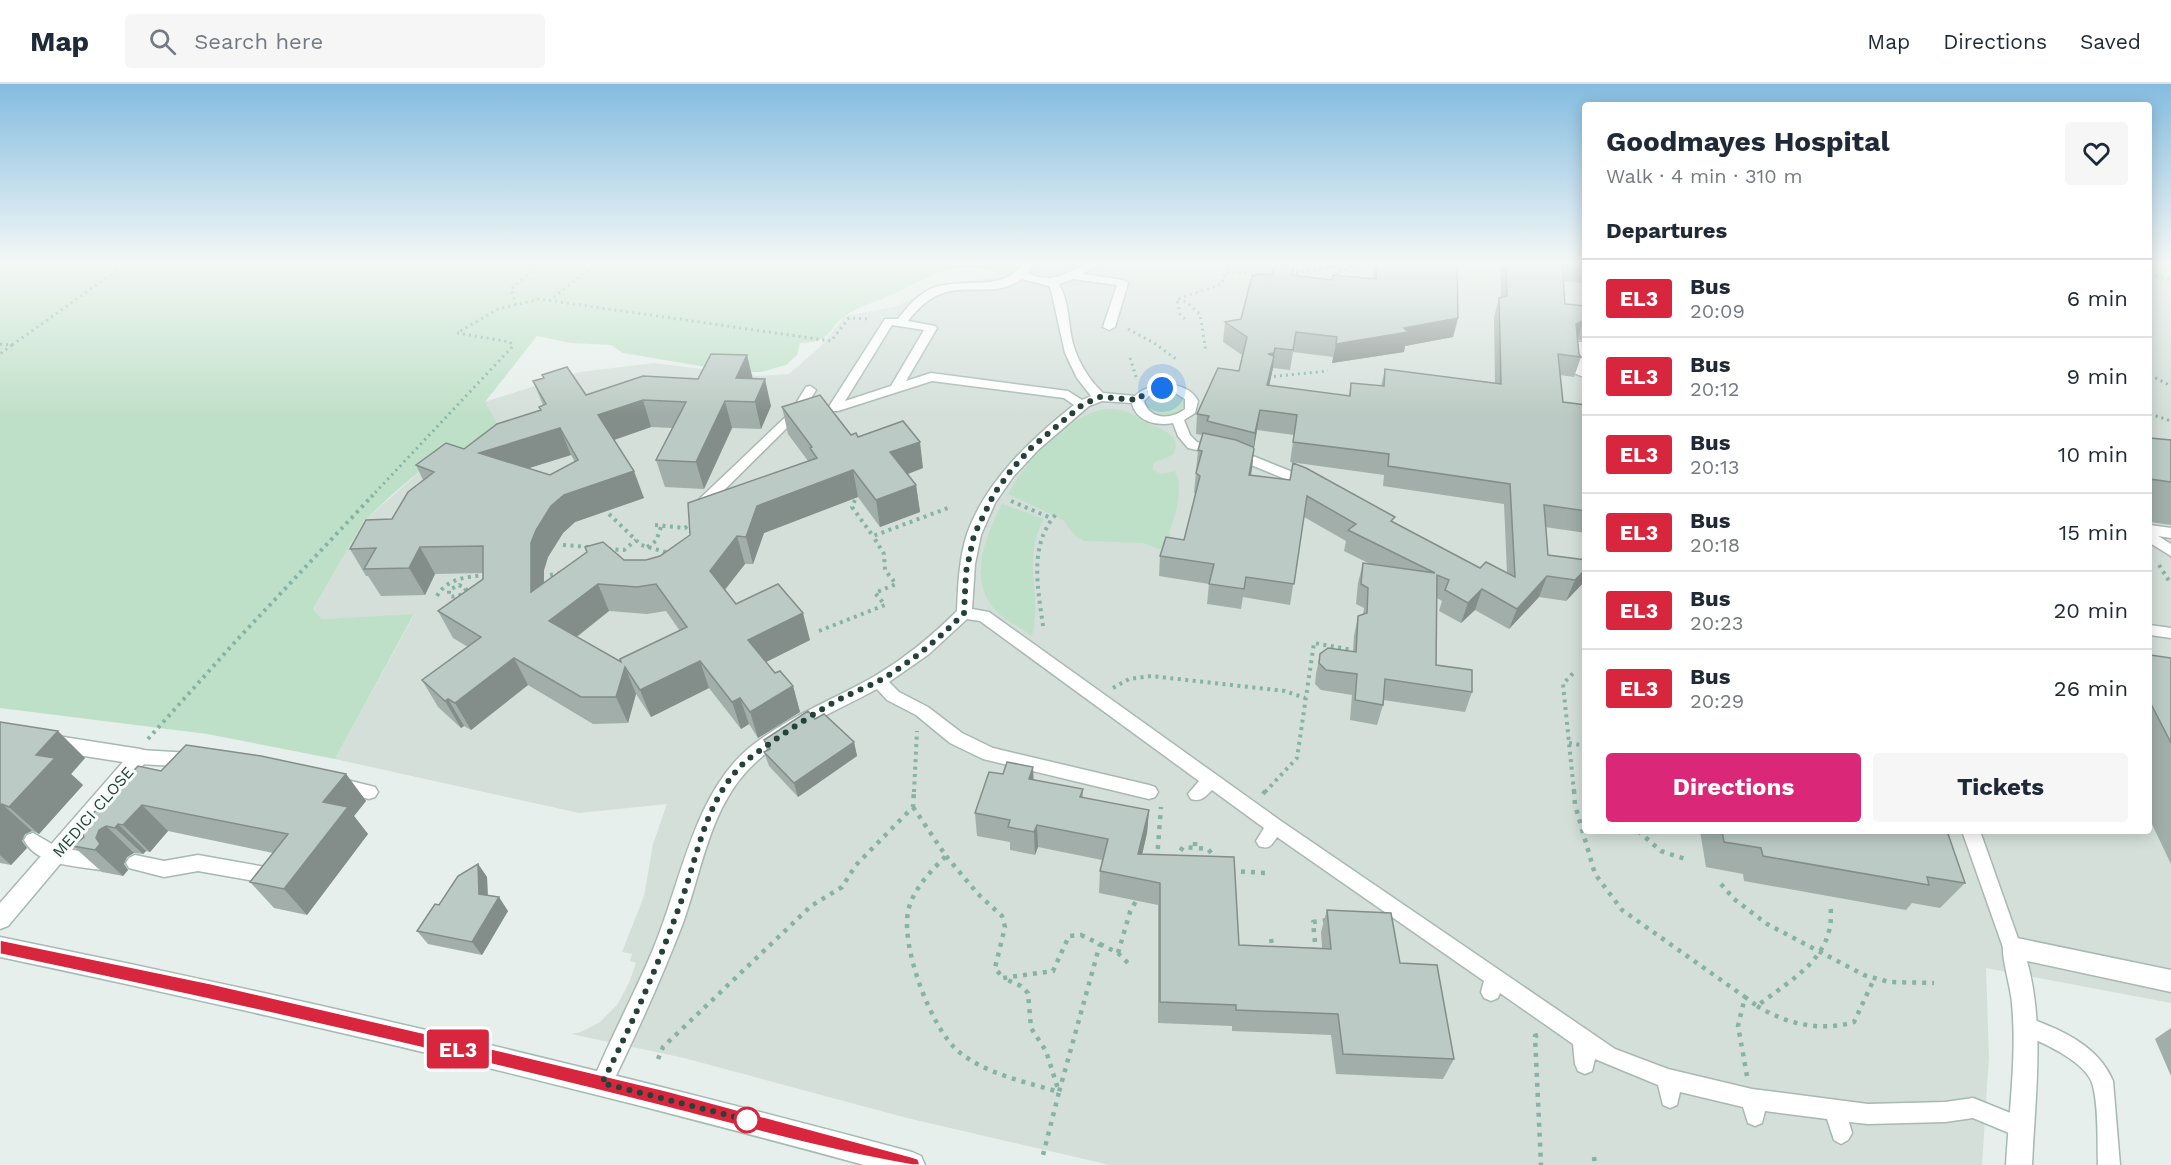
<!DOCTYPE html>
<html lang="en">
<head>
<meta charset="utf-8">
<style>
  :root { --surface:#fff; --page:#f6f6f7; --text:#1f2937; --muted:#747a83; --line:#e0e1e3; --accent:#db2777 }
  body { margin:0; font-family:"Work Sans",sans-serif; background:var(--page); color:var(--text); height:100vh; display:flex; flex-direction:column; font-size:22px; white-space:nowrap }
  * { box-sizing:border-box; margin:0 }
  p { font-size:20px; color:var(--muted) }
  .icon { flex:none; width:33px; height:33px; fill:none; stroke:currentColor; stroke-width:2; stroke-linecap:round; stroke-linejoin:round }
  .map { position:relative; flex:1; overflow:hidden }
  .details { position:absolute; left:1582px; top:18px; width:570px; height:732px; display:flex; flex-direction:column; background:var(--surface); border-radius:6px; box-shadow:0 3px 15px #0003 }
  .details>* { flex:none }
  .badge { padding:0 12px; border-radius:4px; font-size:21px; line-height:39px }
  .you { position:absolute; width:30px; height:30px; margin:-15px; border:4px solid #fff; border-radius:50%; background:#1a73e8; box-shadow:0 0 0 9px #1a73e833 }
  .map>.badge { position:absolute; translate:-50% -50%; box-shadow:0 0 0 3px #fff }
  h2 { padding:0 24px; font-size:22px; line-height:54px }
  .round { display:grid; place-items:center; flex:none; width:63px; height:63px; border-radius:6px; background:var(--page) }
  .overview { display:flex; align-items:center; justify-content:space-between; height:102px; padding:0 24px }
  h1 { font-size:28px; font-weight:700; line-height:45px }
  .button { display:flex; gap:12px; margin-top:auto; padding:12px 24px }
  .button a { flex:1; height:69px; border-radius:6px; background:var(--accent); color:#fff; font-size:24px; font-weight:700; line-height:69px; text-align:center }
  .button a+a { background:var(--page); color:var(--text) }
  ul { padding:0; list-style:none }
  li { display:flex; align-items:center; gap:18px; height:78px; padding:0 24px; border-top:2px solid var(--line) }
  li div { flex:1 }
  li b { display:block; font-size:22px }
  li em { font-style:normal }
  li .badge { min-width:66px; font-weight:700; text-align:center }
  header { display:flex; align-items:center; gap:36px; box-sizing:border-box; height:84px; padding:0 30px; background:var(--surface); border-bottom:2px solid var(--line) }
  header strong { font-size:28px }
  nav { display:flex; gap:33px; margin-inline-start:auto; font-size:21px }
  .search { width:420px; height:54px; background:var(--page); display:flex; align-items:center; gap:15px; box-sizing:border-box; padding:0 21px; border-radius:6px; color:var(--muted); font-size:22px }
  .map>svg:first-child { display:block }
  .built { fill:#d4dfda }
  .green { fill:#bfe0c8 }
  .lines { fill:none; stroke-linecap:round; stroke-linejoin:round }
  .service-casing { stroke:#a8b8b2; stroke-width:3 }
  .minor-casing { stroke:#a8b8b2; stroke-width:3 }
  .secondary-casing { stroke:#a4bbb3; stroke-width:3 }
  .path-far2 { stroke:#86b3a5; stroke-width:3; stroke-dasharray:2 4; stroke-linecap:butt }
  .path-far1 { stroke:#86b3a5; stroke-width:4; stroke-dasharray:3 4.5; stroke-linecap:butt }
  .path { stroke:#86b3a5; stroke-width:4.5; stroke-dasharray:4 6; stroke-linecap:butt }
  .service { fill:#fff; fill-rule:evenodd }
  .minor { fill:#fff; fill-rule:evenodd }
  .secondary { fill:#fff; fill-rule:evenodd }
  .wall { fill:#a1aea9; fill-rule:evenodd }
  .shaded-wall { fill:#838d89 }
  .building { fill:#bbcac4; stroke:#838d89; stroke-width:1.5; fill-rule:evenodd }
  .line { fill:#d7263d; stroke:#fff; stroke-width:1.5 }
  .walk { stroke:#24423a; stroke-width:6; stroke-dasharray:0 10.8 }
  .stop-dot { fill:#fff; stroke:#d7263d; stroke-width:3 }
  .labels { text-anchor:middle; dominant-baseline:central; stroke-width:6; stroke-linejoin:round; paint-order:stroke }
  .street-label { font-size:16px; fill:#24423a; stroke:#f7fbf9 }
</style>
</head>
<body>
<header>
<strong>Map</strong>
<div class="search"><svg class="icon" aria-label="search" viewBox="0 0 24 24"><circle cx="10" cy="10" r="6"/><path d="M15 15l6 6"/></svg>Search here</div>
<nav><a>Map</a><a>Directions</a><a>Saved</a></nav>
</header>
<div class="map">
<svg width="2171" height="1081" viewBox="0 0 2171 1081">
  <rect width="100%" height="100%" fill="#e6efeb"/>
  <path class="built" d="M1039,179H1585L1586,747H2150V194L2171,199V919L1986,884L1989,972L1982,1081H1110L907,1034L684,974L571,950L581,948L600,938L617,921L629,899L636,879L630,877L632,870L622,868L644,812L653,760L667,720L579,729L335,675L414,531L322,535L313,525L364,437L433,376L484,318L580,288L654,279L756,292L789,290L820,263L845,232L898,222L935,201L1006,192L1011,195L1022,183Z"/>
  <path class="green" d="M0,179H1034L1035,180L1022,183L1011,195C958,168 933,193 886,213C873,219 860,222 848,230C826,244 835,258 800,259L797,271L786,281L761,288H736L623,269L611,261L571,259L537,252L485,318L502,348L454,370L433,376L394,409L364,437L313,525L322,535L414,530L335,675L207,650L0,624Z
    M2150,179H2171V199L2150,194Z
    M1163,308L1182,314L1185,319C1180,335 1160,333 1149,325L1147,316L1156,309Z
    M1105,325C1129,324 1134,332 1154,342C1167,348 1182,353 1173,371L1153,379V386L1162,390L1175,387C1184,404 1176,431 1169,448L1171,455L1169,462L1159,465L1143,459L1084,457L1075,452L1063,436L1008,410C1027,375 1065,333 1105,325Z
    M1002,420L1044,435C1021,477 1043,511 1032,552C1019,543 1000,534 991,521C969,490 987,449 1002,420Z"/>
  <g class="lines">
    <g class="service-casing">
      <path id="service" d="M1023,179H1034L1028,189C1059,205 1070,179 1100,179L1083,190L1123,196L1128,199L1115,243L1109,246L1103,243L1117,201L1073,195L1059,200C1068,216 1068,233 1071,251C1075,273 1087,294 1103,309L1135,312C1150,297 1187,295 1198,317L1195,329L1184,336L1190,351L1197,358L1243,368L1310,395L1312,398L1305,402L1300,401L1234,374L1188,364L1178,352L1173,339C1157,342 1136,338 1132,319L1102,317L1089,322L1038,366L1013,393L995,419L981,451L975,480L972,525L989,528L1281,737L1615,965L1668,985L1752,1005L1868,1020L1945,1018L1973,1014L2028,1036L2032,1043L2028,1050L2021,1054L1973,1034L1945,1038L1868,1040L1849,1038L1852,1049L1848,1056L1841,1060L1834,1056L1827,1035L1765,1027L1762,1039L1755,1042L1748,1039L1743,1023L1680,1008L1677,1021L1670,1024L1663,1021L1658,1001L1595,975L1592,987L1585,990L1578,987L1575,980L1573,960L1500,909L1498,914L1491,917L1484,914L1481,908L1484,897L1277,753C1272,761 1269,766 1259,762L1256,757L1264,744L1212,706C1205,713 1201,718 1191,715L1188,710L1199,697L980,537L967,535L929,570L889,598L899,608L928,623L962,649L993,664L1149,701L1155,703L1158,708L1155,713L1149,715L983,675L950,659L916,631L887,616L877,605C832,629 781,650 746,688C709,729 701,789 683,839C661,896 636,951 609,1006L602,1009L595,1006L592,999C611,953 635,909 654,863C681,798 694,710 749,664C787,633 833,616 875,592C905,574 932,552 957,527C958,502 959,475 967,450C986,397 1030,356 1074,321L1064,314L932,297L838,327H830L828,324L885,235H898C907,223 918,210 933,204C961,193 1006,209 1023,179ZM1022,195L1049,202L1051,206L1065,269L1077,294L1091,312L1082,316L1068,307L931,289L906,297L937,244L935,242L908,237C950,182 983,222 1022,195ZM892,241L924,246L891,302L845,317ZM1162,308L1175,309L1185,315V325C1171,336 1149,336 1144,317L1150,311Z
        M1577,258H1586V265H1583L1586,294L1574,289L1571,261Z
        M810,302L816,306L802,329L702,428H692L690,425L692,422L796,323L795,321L806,303Z
        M2150,441L2171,444V454L2158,452L2171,460V472L2150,459Z
        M2150,541L2171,544V554L2150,551Z
        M140,666L191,669L197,671L199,676L197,681L191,683L140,680L134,678L132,673L134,668Z
        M339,694L375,703L378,708L375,713L369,715L333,706L331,701L333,696Z
        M1962,747H1980L2021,863L2019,869L2012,872L2005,869Z
        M33,749L59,764L101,770L107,773L110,778L107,783L101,786C77,782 37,782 24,756L27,751Z
        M135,771L164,777L198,771L277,785L283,787L286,793L283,799L277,801L198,787L164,793L129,784L126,779L129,774Z
        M2026,933C2060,945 2098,961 2113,997L2120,1081H2098C2097,1056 2099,1027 2093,1002C2088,978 2040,957 2019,949L2016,942L2019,935Z"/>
    </g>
    <g class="minor-casing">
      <path id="minor" d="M0,643L140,665L147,667L150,673L8,842L0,845V819L123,678L0,659Z
        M2012,853L2171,886V908L2027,877C2045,942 2035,1013 2032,1081H2006C2009,1027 2017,972 2012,919C2011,903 1999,867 2004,856Z"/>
    </g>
    <g class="secondary-casing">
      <path id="secondary" d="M0,853C306,915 610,987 912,1068L921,1072L925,1081H864C578,1003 290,934 0,873Z"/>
    </g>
    <path class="path-far2" d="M1334,183L1342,179
      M1290,190L1334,183L1322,179
      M2150,190L2171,196
      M1343,194L1336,189L1363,179
      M1178,215L1186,218L1200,230L1206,268
      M549,217L597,179
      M516,221L511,205L542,179
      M1185,235L1180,230L1177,215L1222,200L1225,188L1277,190
      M1128,245L1154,259L1176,275
      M0,260L12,261L0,270
      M12,261L119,185
      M1130,274L1137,296
      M2150,291L2171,302
      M1268,293L1328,287
      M2150,330L2171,337
      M371,413L513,262L510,258L457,249L498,225L539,215L831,257L849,234L871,235"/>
    <path class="path-far1" d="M855,416L852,423L873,452L948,424
      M1011,417L1051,434
      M609,430L641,461L669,469
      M655,441L685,444L691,439
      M563,461L589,463
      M647,463L656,457L662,440
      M608,465L624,466L636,456
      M2159,481L2171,500
      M550,491L561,489
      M459,501L466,505C462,511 457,514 449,512V506Z
      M437,512C447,494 467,493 486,491
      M450,521L454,513
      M1043,542C1038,503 1028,461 1057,429
      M819,547L885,521L875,509L896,500L885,486L884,470L873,452
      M1113,604L1129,595L1151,592L1285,607L1305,614
      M148,655L235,558L373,411
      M1569,659L1580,661
      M914,708L917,647
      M1265,708L1297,674L1314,559L1353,566
      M1574,708L1563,600L1574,588"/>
    <path class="path" d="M1574,706L1575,721L1595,790L1622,826L1745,913
      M1263,710L1266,706
      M913,723L946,772C931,787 912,806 908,828C901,863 931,944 958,967C985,990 1026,998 1059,1008L1042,1075
      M1638,747L1661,767L1688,776
      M1195,758V764L1208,765L1216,775
      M946,772L978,810L1002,832L1005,843L995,884L1003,894
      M1157,775L1161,723
      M1175,775L1183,763L1195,764
      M1231,787L1267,789
      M1721,800L1734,815L1767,840L1864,891L1889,898L1934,899
      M1081,851L1100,860L1059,1008L1046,967L1031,944L1028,909L1021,902L1003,894L1053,887L1069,852Z
      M1271,855L1273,866
      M1100,860L1118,869L1129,880
      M1316,868L1313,838L1327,836
      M1118,869L1130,828L1138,813
      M1757,922C1787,940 1820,948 1854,938L1874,895
      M1538,951L1535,952L1541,1081
      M658,975L663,963L811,822L842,803L856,781L913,723L914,706
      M1747,992L1738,942L1745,913L1757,922C1793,894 1838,872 1830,819
      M1594,1073L1595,1081"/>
    <use href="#service" class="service"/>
    <use href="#minor" class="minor"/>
    <use href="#secondary" class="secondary"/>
  </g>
  <path class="wall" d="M1375,179H1457L1458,234L1453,253L1405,262L1404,268L1332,279L1333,273L1293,268L1290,286L1273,284L1269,302L1349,312L1351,299L1381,302L1385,285L1495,299L1494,233L1499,214L1501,213L1500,179H1586V199L1563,197L1565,220L1586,222V256H1577L1579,270L1581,273L1574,293L1560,291L1563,318L1586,321V449L1545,443L1548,471L1584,498L1566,517L1539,513L1509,545L1475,526L1461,539L1439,527L1442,517L1437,514L1436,581L1472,608L1465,628L1383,616V621L1377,641L1350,636L1352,611L1321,606L1315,600L1316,590L1320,570L1353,568L1354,552L1358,532L1363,530L1364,524L1356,520L1358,499L1363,479L1370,480L1344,467L1346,457L1304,433L1290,521L1243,513L1241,525L1207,520L1209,500L1159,492L1160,472L1184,456L1196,410L1194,409L1198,366L1203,351L1196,350L1197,330L1239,287L1242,271L1223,258L1225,238L1241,235L1272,191H1292L1332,196L1373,195ZM1257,346L1294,351L1290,378L1384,391L1383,402L1504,420L1507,489L1480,484L1394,438L1251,391L1254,364Z
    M747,271L753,295L771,322L761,345L732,344L704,405L665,403L656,376L673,344L651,343L614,356L644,414L575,438L563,449L548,473L544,486V498L624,476H646L660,472L808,377L788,350L782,323L858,353L923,384L908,390L916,401L920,428L880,443L858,413L764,449L753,480H745L725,506L736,520L810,556L766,578L775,589L793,602L800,628L758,654L749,640L741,645L709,604L651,633L636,610L628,639L593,640L528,601L471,646L464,642L461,644L438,623L422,596L468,563L453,554L438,527L483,495V489L435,490L425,511L381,512L368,492H366L350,465L392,435L423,396L416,381L464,365L541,326L543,321L533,297L544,294L542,291L586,311L698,295ZM571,371L575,378L550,391L528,384ZM609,527L647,530L666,527L680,547L621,577L577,553Z
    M2150,354L2171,356V441L2150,438Z
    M2150,571L2171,574V780L2150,736Z
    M0,638L85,674L71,690L83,701L39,750L32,747L25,750L22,757L27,764L11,781L0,779Z
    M764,656L854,658L857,672L798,713L769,682L764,668L767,667Z
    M161,687L346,690L366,717L354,732L368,750L307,831L274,824L250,798L273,769L168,747L150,768L146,767L143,770L134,769L127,773L124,780L128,786L123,792L102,788L73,762Z
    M1034,696L1083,705V714L1149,726L1147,749L1142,770L1239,861L1322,864L1321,848L1327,826L1400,879L1454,975L1443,995L1336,990L1331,951L1232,947V942L1158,939V821L1099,809L1100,787L1102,776L1038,763L1035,771L1010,766V758L977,752L975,729Z
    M1700,747H1947L1965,799L1940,824L1912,819L1906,826L1744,797L1743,790L1706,783Z
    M478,780L487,793L488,811L508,827L482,871L428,860L417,847L439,821Z
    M2171,944V992L2155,955Z"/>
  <path class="shaded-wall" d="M1458,234L1453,253L1405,262L1404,268L1332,279L1336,260L1404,244Z
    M1584,236L1577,256L1576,240Z
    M1275,264L1273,284L1265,321L1268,270Z
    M747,271L753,297L736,294Z
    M765,295L771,322L761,345L755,318Z
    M643,316L651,343L608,358L598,331Z
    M725,317L732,344L704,405L696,378Z
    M1260,326L1257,346L1253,370L1255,349Z
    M560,344L571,371L491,396L479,369Z
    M920,358L923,384L894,395L890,368Z
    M1254,365L1252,385L1247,411L1249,391Z
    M853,386L858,413L764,449L753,480L746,453L757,422Z
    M634,387L644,414L575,438L563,449L548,473L544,486L543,535L531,508V459L536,446L551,422L564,411Z
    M916,401L920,428L880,443L876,416Z
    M737,452L745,480L718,514L710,487Z
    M420,463L435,490L425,511L409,484Z
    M1586,485V495L1584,498L1566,517L1575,496Z
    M1547,492L1539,513L1509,545L1517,525Z
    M598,500L609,527L562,564L549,537Z
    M1482,505L1475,526L1461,539L1468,519Z
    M803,529L810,556L756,583L748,556Z
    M514,574L528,601L471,646L455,619Z
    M700,577L709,604L651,633L640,606Z
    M625,583L636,610L628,639L616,613Z
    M793,602L800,628L758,654L750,628Z
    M740,614L749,640L741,645L732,618Z
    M448,615L464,642L461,644L445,617Z
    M58,647L85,674L71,690L83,701L39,750L9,723L36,671Z
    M854,658L857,672L798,713L794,699Z
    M1033,683L1034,706L1029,695Z
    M346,690L366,717L354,732L368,750L307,831L284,805L323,718Z
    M2,720L32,747L25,750L22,757L27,764L11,781L0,771V721Z
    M142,721L168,747L150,768L123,741Z
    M1149,726L1147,749L1137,793L1138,770Z
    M118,740L146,767L143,770L115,744Z
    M1037,741L1038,763L1035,771L1034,748Z
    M106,742L134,769L127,773L124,780L128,786L123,792L95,766L96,754L99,746Z
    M478,780L487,793L488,823L479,810Z
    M499,813L508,827L482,871L472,858Z"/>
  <path class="building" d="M1275,179L1294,182L1292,191L1332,196L1333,191L1376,195L1377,179H1457L1458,234L1404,244L1408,248L1336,260L1337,253L1296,248L1293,266L1275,264L1274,269L1268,270L1274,272L1267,301L1350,312L1351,299L1384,302L1385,285L1501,300L1499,214L1507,212L1506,179H1562L1565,220L1586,222V236H1584L1576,240L1579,270L1581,273L1558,270L1563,318L1586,321V427L1544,421L1548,471L1586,476V485L1575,496L1547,492L1517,525L1482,505L1468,519L1445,506L1449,496L1437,491L1436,581L1472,586V608L1385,595L1383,621L1355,616L1357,590L1326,586L1319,579L1320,570L1328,564L1356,568L1358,532L1367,529L1368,504L1361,500L1363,479L1435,489L1348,446L1356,440L1307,412L1294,500L1246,493L1244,505L1209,500L1214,480L1160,472L1166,453L1184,456L1200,392L1196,389L1202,367L1198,366L1203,349L1236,356L1253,363L1254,365L1249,391L1290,396L1293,379L1306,384L1395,433L1391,437L1480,484L1486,478L1515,493L1510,400L1388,382L1389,370L1293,358L1297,331L1260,326L1255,349L1207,337L1209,332L1197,330L1218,284L1239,287L1247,253L1225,238L1241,235L1252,192L1261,190L1272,191Z
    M711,270L747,271L736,294L765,295L755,318L725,317L696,378L656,376L686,318L643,316L598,331L634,387L564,411L551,422L536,446L531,459V508L587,468L585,463L603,458L624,476H646L660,472L690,451L688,419L817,374L810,364L812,363L782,323L820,311L851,351L856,349L858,353L903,337L920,358L890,368L916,401L876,416L853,386L757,422L746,453L737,452L710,487L736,520L778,500L803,529L748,556L775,589L780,587L793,602L750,628L740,614L732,618L700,577L640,606L625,583L616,613H581L514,574L455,619L448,615L445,617L422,596L481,553L438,527L483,495V462L420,463L409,484L364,485L376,464L350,465L366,436L392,435L408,408L434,388L416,381L446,359L464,365L497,340L541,326L539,323L546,320L533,297L544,294L542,291L567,283L586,311L643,292L698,295ZM560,344L578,376L550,391L479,369ZM598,500L637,503L656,500L687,543L620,575L621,578L549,537Z
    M2150,354L2171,356V398L2150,395Z
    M2150,571L2171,574V659L2150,618Z
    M808,627L815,635L824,630L854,658L794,699L764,668L770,665L764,656Z
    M0,638L58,647L36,671L55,674L9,723L2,720L0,721Z
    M186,661L261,672L346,690L323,718L348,723L284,805L250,798L288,750L142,721L123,741L118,740L115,744L106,742L99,746L96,754L100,760L95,766L73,762L84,753L79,744L138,682L161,687Z
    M1007,678L1033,683L1029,695L1083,705L1080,713L1149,726L1138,770L1234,773L1239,861L1331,865L1327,826L1391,829L1400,879L1437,881L1454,975L1343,970L1338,930L1236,926V921L1160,918V799L1100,787L1108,755L1037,741L1034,748L1008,743L1010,736L975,729L989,688L1003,690Z
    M1722,747H1947L1965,799L1927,793L1929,801L1763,772L1761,764L1724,758Z
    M478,780L479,810L499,813L472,858L417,847L435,820L439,821L458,792Z"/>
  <linearGradient id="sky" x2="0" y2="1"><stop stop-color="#84bce0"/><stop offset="0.54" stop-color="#f4f8f6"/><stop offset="1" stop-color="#f4f8f6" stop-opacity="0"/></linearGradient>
  <rect width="2171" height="331" fill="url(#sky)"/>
  <path class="line" d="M0,856L212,900L513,970L667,1007L912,1073L918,1075L920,1081H912C830,1067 748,1044 666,1023C445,967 223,917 0,870Z"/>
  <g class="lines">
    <path class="walk" d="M747,1036L751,1037L602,999C633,939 659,879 682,815C698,770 705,720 740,683C750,672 764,664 776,655C797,641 819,626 842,614C854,608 867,603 879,597C911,578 938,556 964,529L966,488L974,451L994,410L1012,385L1031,364L1082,321L1100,313L1138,316L1146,308L1162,304"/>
  </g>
  <circle class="stop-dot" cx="747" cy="1036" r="12"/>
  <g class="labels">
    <g class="street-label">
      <text transform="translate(93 728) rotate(-49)">MEDICI CLOSE</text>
    </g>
  </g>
</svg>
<div class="you" style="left:1162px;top:304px"></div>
<b class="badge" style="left:458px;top:965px;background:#d7263d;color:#fff">EL3</b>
<section class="details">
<div class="overview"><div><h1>Goodmayes Hospital</h1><p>Walk · 4 min · 310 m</p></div><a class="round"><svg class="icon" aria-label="heart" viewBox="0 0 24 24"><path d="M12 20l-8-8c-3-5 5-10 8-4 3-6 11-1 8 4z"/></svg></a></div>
<h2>Departures</h2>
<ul>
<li><span class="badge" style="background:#d7263d;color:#fff">EL3</span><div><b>Bus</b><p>20:09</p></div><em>6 min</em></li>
<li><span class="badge" style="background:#d7263d;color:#fff">EL3</span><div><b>Bus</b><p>20:12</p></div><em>9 min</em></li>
<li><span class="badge" style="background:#d7263d;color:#fff">EL3</span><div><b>Bus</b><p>20:13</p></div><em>10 min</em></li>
<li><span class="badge" style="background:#d7263d;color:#fff">EL3</span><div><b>Bus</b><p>20:18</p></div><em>15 min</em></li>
<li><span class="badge" style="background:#d7263d;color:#fff">EL3</span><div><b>Bus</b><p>20:23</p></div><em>20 min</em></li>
<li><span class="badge" style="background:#d7263d;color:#fff">EL3</span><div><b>Bus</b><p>20:29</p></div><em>26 min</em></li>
</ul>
<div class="button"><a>Directions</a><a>Tickets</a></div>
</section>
</div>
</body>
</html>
